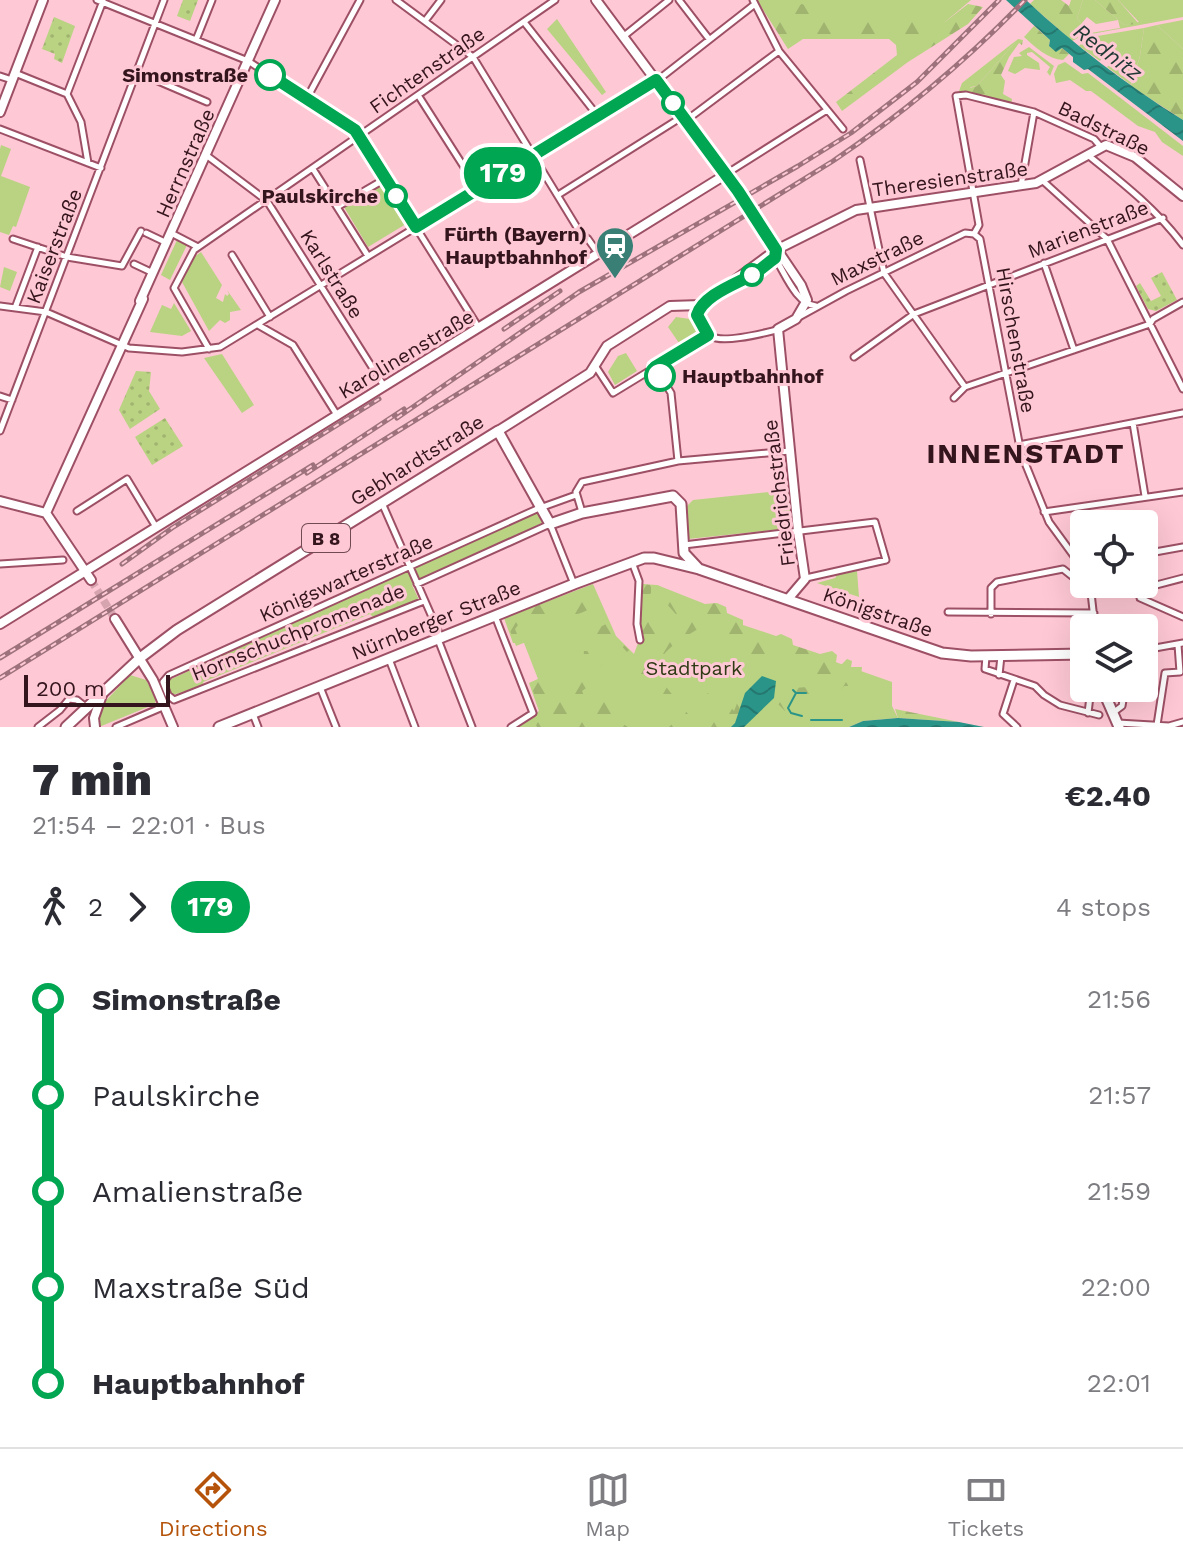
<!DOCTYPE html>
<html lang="en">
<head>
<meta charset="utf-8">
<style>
  :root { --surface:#fff; --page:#f7f7f7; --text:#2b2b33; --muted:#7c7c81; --line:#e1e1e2; --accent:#b45309 }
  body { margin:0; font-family:"Work Sans",sans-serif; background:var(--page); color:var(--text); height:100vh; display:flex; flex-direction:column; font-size:30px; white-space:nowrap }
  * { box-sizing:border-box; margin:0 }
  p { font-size:26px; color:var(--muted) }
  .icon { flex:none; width:44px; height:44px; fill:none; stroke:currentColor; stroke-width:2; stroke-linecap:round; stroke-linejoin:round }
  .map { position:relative; height:727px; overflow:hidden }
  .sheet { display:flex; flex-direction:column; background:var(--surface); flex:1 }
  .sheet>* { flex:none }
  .badge { padding:0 16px; border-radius:26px; font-size:28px; line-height:52px }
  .fabs { position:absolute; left:1070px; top:510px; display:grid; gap:16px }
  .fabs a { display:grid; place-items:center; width:88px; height:88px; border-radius:8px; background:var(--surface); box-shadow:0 8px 32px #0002; font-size:40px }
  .scale { position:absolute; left:24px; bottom:20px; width:146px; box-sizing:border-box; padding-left:8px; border:4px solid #34141d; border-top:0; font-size:22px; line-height:28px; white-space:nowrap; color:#34141d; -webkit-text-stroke:6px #fec8d4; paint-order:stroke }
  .map>.badge { position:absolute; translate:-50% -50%; box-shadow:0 0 0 4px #fff }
  .legs { display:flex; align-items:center; gap:12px; height:88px; padding:0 32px; font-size:26px }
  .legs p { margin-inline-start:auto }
  .head { display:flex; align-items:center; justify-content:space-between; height:136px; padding:0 32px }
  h1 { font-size:44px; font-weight:800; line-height:60px }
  ul { padding:0 32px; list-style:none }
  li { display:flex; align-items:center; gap:28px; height:96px; font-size:30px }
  li i { display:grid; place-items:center; width:12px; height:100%; margin:0 10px; background:currentColor }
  li i::after { content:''; width:20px; height:20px; margin:-10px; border:6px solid; border-radius:50%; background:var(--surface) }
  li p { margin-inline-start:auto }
  li:first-child i { background:linear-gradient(#0000 50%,currentColor 0) }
  li:last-child i { background:linear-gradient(currentColor 50%,#0000 0) }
  .tabs { display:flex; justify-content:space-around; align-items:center; height:112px; border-top:2px solid var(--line); background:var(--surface); font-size:22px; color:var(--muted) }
  .tabs a { display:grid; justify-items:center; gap:4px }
  .tabs .current { color:var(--accent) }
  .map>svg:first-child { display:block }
  .green { fill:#b9d382; fill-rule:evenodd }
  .forest { fill:url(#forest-firs); fill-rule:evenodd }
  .garden { fill:url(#garden-dots) }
  .water { fill:url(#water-waves) }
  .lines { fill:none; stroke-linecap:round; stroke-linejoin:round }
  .stream { stroke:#2a9488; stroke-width:2 }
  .secondary-tunnel { stroke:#d6a4af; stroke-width:8; stroke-dasharray:8 4; stroke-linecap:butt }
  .street-casing { stroke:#9d5065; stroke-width:9 }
  .secondary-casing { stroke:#9d5065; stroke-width:12 }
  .primary-casing { stroke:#9d5065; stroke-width:13 }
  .street { stroke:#fff; stroke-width:5 }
  .secondary { stroke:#fff; stroke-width:8 }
  .primary { stroke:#fff; stroke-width:9 }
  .rail-casing { stroke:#9d727c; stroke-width:5 }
  .rail { stroke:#fec8d4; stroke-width:2; stroke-dasharray:6; stroke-linecap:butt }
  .line-1-casing { stroke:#fff; stroke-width:18 }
  .line-1 { stroke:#00a651; stroke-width:12 }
  .stop-1-dot { fill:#fff; stroke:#00a651; stroke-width:4 }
  .labels { text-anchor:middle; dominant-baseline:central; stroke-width:6; stroke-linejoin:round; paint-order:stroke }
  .shield { fill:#fec8d4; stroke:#714a54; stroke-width:2 }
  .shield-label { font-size:18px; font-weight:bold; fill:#34141d }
  .street-label { font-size:20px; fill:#34141d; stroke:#fec8d4 }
  .stop-label { font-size:20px; font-weight:bold; fill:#34141d; stroke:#fec8d4; text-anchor:end }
  .poi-label { font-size:20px; font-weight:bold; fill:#34141d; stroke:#fec8d4; text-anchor:end }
  .park-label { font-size:20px; fill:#2f3a15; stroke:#fec8d4 }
  .water-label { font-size:22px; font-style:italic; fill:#213935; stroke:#fec8d4 }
  .district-label { font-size:28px; font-weight:bold; letter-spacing:2px; fill:#34141d; stroke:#fec8d4 }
</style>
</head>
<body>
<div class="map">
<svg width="1183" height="727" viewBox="0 0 1183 727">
  <defs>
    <pattern id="forest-firs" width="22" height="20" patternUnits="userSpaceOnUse" patternTransform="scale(2)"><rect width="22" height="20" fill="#b9d382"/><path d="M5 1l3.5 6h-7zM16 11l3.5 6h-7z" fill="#a0b470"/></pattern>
    <pattern id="garden-dots" width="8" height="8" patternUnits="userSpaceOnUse" patternTransform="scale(2)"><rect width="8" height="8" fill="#b9d382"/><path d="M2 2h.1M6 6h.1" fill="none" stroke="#a0b470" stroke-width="1.8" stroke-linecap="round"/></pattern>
    <pattern id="water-waves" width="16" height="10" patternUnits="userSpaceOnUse" patternTransform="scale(2)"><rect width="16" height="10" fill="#2a9488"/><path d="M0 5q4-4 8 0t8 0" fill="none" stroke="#25786f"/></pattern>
  </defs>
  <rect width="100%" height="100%" fill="#fec8d4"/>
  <path class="green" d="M771,0H971L945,22L921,38L802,34Z
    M1083,0H1095L1124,25L1139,22L1118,0H1183V17L1086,35L1088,33L1077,18ZM1087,17L1096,24L1118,20L1120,28L1091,33L1082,23Z
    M557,19L606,92L602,95L547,29Z
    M1183,20V49L1157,25Z
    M1144,28L1140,56L1131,85L1107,67L1110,64L1102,58L1100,61L1079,46L1086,38Z
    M1018,39L977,86L971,87L965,93L958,94L962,83Z
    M1029,47L1054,66L1050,76L1047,72L1050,67L1032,52L1027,53V55L1039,63L1040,70L1025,68L1015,74L1008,71L1014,57L1022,56L1019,53Z
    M1065,62L1082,74L1088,73L1183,146V156L1162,142L1155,132L1138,126L1091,91H1086L1070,80L1056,83L1054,74L1058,65Z
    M1,145L11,149L1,176L30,187L16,227L13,226L9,235L0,232V149Z
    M382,184L406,224L368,247L344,207Z
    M177,240L187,245L170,280L161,275Z
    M201,252L222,285L216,298L223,302L225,294L227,296L229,294L227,290L241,310L230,312V320L225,323L220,320L209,331L182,282L194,257Z
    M4,267L17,272L10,291L0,287Z
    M174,303L191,331L182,336L150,332L162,305L171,309Z
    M676,317L690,319L698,333L679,343L668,327Z
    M626,353L637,371L615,385L608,372L618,356Z
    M222,354L254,405L242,413L204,358Z
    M789,490L793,528L688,539L687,506L693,500Z
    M537,511L542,523L412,585L419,600L374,618L370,614L203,682L204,686L172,695L167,681Z
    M857,571L859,597L817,583L835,578L837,575Z
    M593,584L616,636L634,654L641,635L640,584L657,585L773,640L892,682V706L898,718L863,721L849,727H517L539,711L529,683L538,679L524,643H513L504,618Z
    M130,675L146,680L156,698L155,704L99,727L100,707Z"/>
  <path class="forest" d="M757,0H779L796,6L802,4L826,11L831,19L846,20L852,16L903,17L921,25L945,22L968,4L983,7L968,24L908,62L842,111L836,102L897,55L896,45L889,39H803L788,49Z
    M1034,0H1061L1069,6L1071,0H1083L1077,18L1088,33L1072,41L1030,4Z
    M1095,0H1118L1139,24L1124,25Z
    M1157,25L1183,49V120L1131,86L1140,56L1144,28Z
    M1034,26L1050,40L1049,46L1056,51L1062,48L1069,54L1063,60C1048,59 1035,47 1024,37Z
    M1018,39L1023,40L1022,45L1019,43L1009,57L1001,75L1005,81L1003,94L1012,99L1011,104L965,93L966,89L977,86Z
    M592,584L615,636L629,650L627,652L616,640L605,645L600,644L596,637L598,628L608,623L604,613L595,617L590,609C570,618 572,616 555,604L557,599L587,587L589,591L592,589Z
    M640,584L651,585V593L644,600L650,626L666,636L682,621L656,592L657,585L705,604L717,603L726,607L727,613L743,620V625L776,636L781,634L792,639L793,645L820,654L832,651L837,655L836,662L839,667L847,659L852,661L851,667H862L861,676L875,682L866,689L859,690L854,686H844L841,690C828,687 824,685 816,697L804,696L785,711L773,699L774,678L779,677L783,689L807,687L810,672L787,661L789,654L775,648L767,666L758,659L753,661V673L768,672L767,679L762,677C734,696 746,710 731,727H669L674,722L670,705L664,704L653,688L647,687L637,693L630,674L640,659ZM696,614L709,618C711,661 763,644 734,711L727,703L685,682L682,685L701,702L704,720L696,725C683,705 665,690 655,668C664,649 680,640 698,629L692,619Z
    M543,603L549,606L548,615L539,621L535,615L521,621L515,629L517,634L524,635L526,642L516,646L505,618Z
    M584,651H591L595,659L603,663L589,686L582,691L585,698L594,704L607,699L620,710L618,721L628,727H537L532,718L541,712L530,683L541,678L543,683L553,680L557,687L572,679H581Z
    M895,709L959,722L898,718Z"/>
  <path class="garden" d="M183,0H198L190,21L177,16Z
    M54,17L75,26L62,63L54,59L55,54L42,49Z
    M1162,272L1177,300L1156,311L1148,309L1136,286L1140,283L1151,301L1161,296L1151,278Z
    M136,371L151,372L149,391L160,409L130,429L119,410Z
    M165,418L183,446L152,465L135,437Z"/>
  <path class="water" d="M1006,0H1026C1074,45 1127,85 1183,120V141L1088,69L1084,70L1073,62V57L1062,48L1056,52L1049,46L1050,40Z
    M762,676L776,681L774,698L744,727H731L735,723L745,693Z
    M898,718L959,722L984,727H849L863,721Z"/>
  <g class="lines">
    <path class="stream" d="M793,690L796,693L788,708L791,713L802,716
      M796,693H806
      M811,720H842"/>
    <path class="secondary-tunnel" d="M738,191L757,220
      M91,580L115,619"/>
    <g class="street-casing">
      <path id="street" d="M97,0L248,61L355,130L479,328
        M396,0L473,57L581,234L588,239L595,249
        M679,0L709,39
        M753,0L779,51L843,129
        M425,21L441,0
        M524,22L597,115
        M624,36L669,0
        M196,40L212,0
        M137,72L207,102
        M15,73L67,94L81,122L88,163
        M0,76L12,80
        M67,94L103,1
        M418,95L478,189
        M307,98L360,0
        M0,129L101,168
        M206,155L267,201L384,386
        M1089,156C1124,184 1156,209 1183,245
        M860,160L884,273L965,387
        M313,169L368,256
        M726,174L827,110
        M1043,181L1107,239L1183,389
        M1021,186L1034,112
        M558,195L677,120L692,116L779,51
        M337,207L385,179
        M146,233L167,243
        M171,233L198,247
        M974,234L979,225L956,96L966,95L1034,112L1094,139L1101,147
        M13,239L67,257L122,266L141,231
        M776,250L775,258C785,273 796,304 816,306
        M232,255L270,317
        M1044,263L1074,350
        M134,264L151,272
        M701,305L697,315C702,320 706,333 711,336C722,344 764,333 777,330
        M0,306L46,312L129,348L182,352L220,347L663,76L755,4
        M15,308L38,247
        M797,318L846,291L965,233L974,234L980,239L1021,453L1049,522L1084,570
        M258,325L293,345L337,415
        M209,349L174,288L194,250L555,0
        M854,357L914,314L1163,218
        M596,367L613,393L708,335
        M655,367L671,393L678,461
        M0,396L12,400
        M954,398L965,387L1150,324L1153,319L1183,302
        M1133,423L1145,496
        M0,431L164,0
        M1019,445L1183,413
        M382,503L439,633V642L472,727
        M77,511L127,479L156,527
        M582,512L576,492L582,482L678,461L790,451
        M1044,512L1183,492
        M684,545L875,522L886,560L806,578
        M1144,554L1183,547
        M632,562L639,581L637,624L640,640
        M0,564L63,560
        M1183,578L1141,589L1140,598L1183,617
        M417,584L550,524L574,584
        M1090,584L1095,628
        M424,601L174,700L168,695L163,682L169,675L537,509L576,495
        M948,612L1094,613
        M991,614V588L997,582L1063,569L1092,592
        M495,616L533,713L511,727
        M1144,650L1183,643
        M986,656L985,669L1035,686L1044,695L1060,705L1099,715
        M389,659L415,727
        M999,675L1001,656
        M1014,680L1003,714L1017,727
        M320,687L336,727
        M1114,712L1122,706L1125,688
        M1088,713L1091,688
        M253,714L258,727
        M1118,723L1169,726L1183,722
        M1157,725L1165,673L1180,672L1178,645
        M38,727L60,710L69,699L77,700L87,708
        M116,727L165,706"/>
    </g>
    <g class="secondary-casing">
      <path id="secondary" d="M596,0L738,191
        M0,112L43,0
        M757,220L801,285L807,300L796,319L778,329L798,531L805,579L788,599
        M140,301L275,0
        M498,431L590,373L607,346L670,306L701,305L776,250L856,210L1036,183L1106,145L1135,157L1183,196
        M0,501L46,513
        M46,513L143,299
        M46,513L91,580
        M115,619L153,680L173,727
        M0,624L725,175
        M95,727L94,718L102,695"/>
    </g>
    <g class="primary-casing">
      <path id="primary" d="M1102,688L1119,727
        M66,727L140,658L177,630L498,431L550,524L582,513L673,496L681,504L684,553L698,568
        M219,727L574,584L644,558H654L699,569L942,653L971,656L1084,654"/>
    </g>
    <use href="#street" class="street"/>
    <use href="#secondary" class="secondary"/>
    <use href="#primary" class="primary"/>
    <g class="rail-casing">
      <path id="rail" d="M504,329L560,291
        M397,418L579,292L798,166L851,133L917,82L999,0
        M307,473L404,409
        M122,564L172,528L379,399
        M0,658L313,465
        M0,678L833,161C904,113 966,61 1025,0"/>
    </g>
    <use href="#rail" class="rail"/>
  </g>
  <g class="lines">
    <g class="line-1-casing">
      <path id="line-1" d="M270,75L355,130L416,227L656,80L738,191L776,250L775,258C766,264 758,273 748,277C733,285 703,296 697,315L708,335L655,367L660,376"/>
    </g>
    <use href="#line-1" class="line-1"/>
  </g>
  <defs>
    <g id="station-pin" transform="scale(2)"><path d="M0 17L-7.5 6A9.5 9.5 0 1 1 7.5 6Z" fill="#397f75" stroke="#fec8d4"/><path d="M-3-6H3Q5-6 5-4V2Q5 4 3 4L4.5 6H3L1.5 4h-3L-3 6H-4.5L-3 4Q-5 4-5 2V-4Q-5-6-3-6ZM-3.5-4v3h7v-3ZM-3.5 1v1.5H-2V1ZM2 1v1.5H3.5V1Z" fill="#fff"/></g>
  </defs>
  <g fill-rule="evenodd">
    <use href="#station-pin" x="615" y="246"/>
  </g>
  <g class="stop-1-dot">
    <circle cx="270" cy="75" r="14"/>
    <circle cx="673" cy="103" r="10"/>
    <circle cx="396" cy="196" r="10"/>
    <circle cx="752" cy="275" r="10"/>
    <circle cx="660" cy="376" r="14"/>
  </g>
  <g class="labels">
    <rect class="shield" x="302" y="524" width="48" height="28" rx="6"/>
    <g class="shield-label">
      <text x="326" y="538">B 8</text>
    </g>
    <g class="street-label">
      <text transform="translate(427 70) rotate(-35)">Fichtenstraße</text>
      <text transform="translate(1104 128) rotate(26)">Badstraße</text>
      <text transform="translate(185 163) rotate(-66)">Herrnstraße</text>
      <text transform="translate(950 179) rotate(-8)">Theresienstraße</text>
      <text transform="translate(1088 229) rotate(-21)">Marienstraße</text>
      <text transform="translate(54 246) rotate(-69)">Kaiserstraße</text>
      <text transform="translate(877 258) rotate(-26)">Maxstraße</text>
      <text transform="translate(332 274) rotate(58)">Karlstraße</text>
      <text transform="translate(1016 340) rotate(80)">Hirschenstraße</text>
      <text transform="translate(406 354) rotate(-31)">Karolinenstraße</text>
      <text transform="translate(417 460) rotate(-32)">Gebhardtstraße</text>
      <text transform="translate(779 493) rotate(-97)">Friedrichstraße</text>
      <text transform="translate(346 578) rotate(-24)">Königswarterstraße</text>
      <text transform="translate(878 612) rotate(19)">Königstraße</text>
      <text transform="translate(436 620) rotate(-22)">Nürnberger Straße</text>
      <text transform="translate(298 632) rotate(-22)">Hornschuchpromenade</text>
    </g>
    <g class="stop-label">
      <text x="248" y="75">Simonstraße</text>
      <text x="378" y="196">Paulskirche</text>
      <text x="682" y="376" text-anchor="start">Hauptbahnhof</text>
    </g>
    <g class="poi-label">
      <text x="587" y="234">Fürth (Bayern)<tspan x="587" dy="23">Hauptbahnhof</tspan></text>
    </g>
    <g class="park-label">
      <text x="694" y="668">Stadtpark</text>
    </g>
    <g class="water-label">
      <text transform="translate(1108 52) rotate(37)">Rednitz</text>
    </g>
    <g class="district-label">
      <text x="1026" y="453">INNENSTADT</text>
    </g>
  </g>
</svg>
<div class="fabs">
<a><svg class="icon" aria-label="locate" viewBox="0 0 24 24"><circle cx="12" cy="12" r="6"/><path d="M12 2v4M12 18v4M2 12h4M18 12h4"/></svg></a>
<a><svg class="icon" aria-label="layers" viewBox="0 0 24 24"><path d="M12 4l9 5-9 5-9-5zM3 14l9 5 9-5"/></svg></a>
</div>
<div class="scale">200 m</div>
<b class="badge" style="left:503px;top:173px;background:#00a651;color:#fff">179</b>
</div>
<section class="sheet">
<div class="head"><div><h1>7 min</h1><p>21:54 – 22:01 · Bus</p></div><b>€2.40</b></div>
<div class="legs"><svg class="icon" aria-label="walk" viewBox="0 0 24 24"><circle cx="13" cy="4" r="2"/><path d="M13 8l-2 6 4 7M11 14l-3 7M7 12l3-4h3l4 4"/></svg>2<svg class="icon" aria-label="forward" viewBox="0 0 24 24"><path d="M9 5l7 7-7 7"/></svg><b class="badge" style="background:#00a651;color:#fff">179</b><p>4 stops</p></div>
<ul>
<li><i style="color:#00a651"></i><b>Simonstraße</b><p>21:56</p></li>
<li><i style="color:#00a651"></i><span>Paulskirche</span><p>21:57</p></li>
<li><i style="color:#00a651"></i><span>Amalienstraße</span><p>21:59</p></li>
<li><i style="color:#00a651"></i><span>Maxstraße Süd</span><p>22:00</p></li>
<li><i style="color:#00a651"></i><b>Hauptbahnhof</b><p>22:01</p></li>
</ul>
</section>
<nav class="tabs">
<a class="current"><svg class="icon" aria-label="directions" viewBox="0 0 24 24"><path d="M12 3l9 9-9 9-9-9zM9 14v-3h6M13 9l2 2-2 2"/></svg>Directions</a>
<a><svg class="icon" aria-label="map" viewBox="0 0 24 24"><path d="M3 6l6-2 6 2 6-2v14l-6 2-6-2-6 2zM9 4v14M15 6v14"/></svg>Map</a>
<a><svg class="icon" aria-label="tickets" viewBox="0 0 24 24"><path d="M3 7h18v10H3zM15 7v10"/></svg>Tickets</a>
</nav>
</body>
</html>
